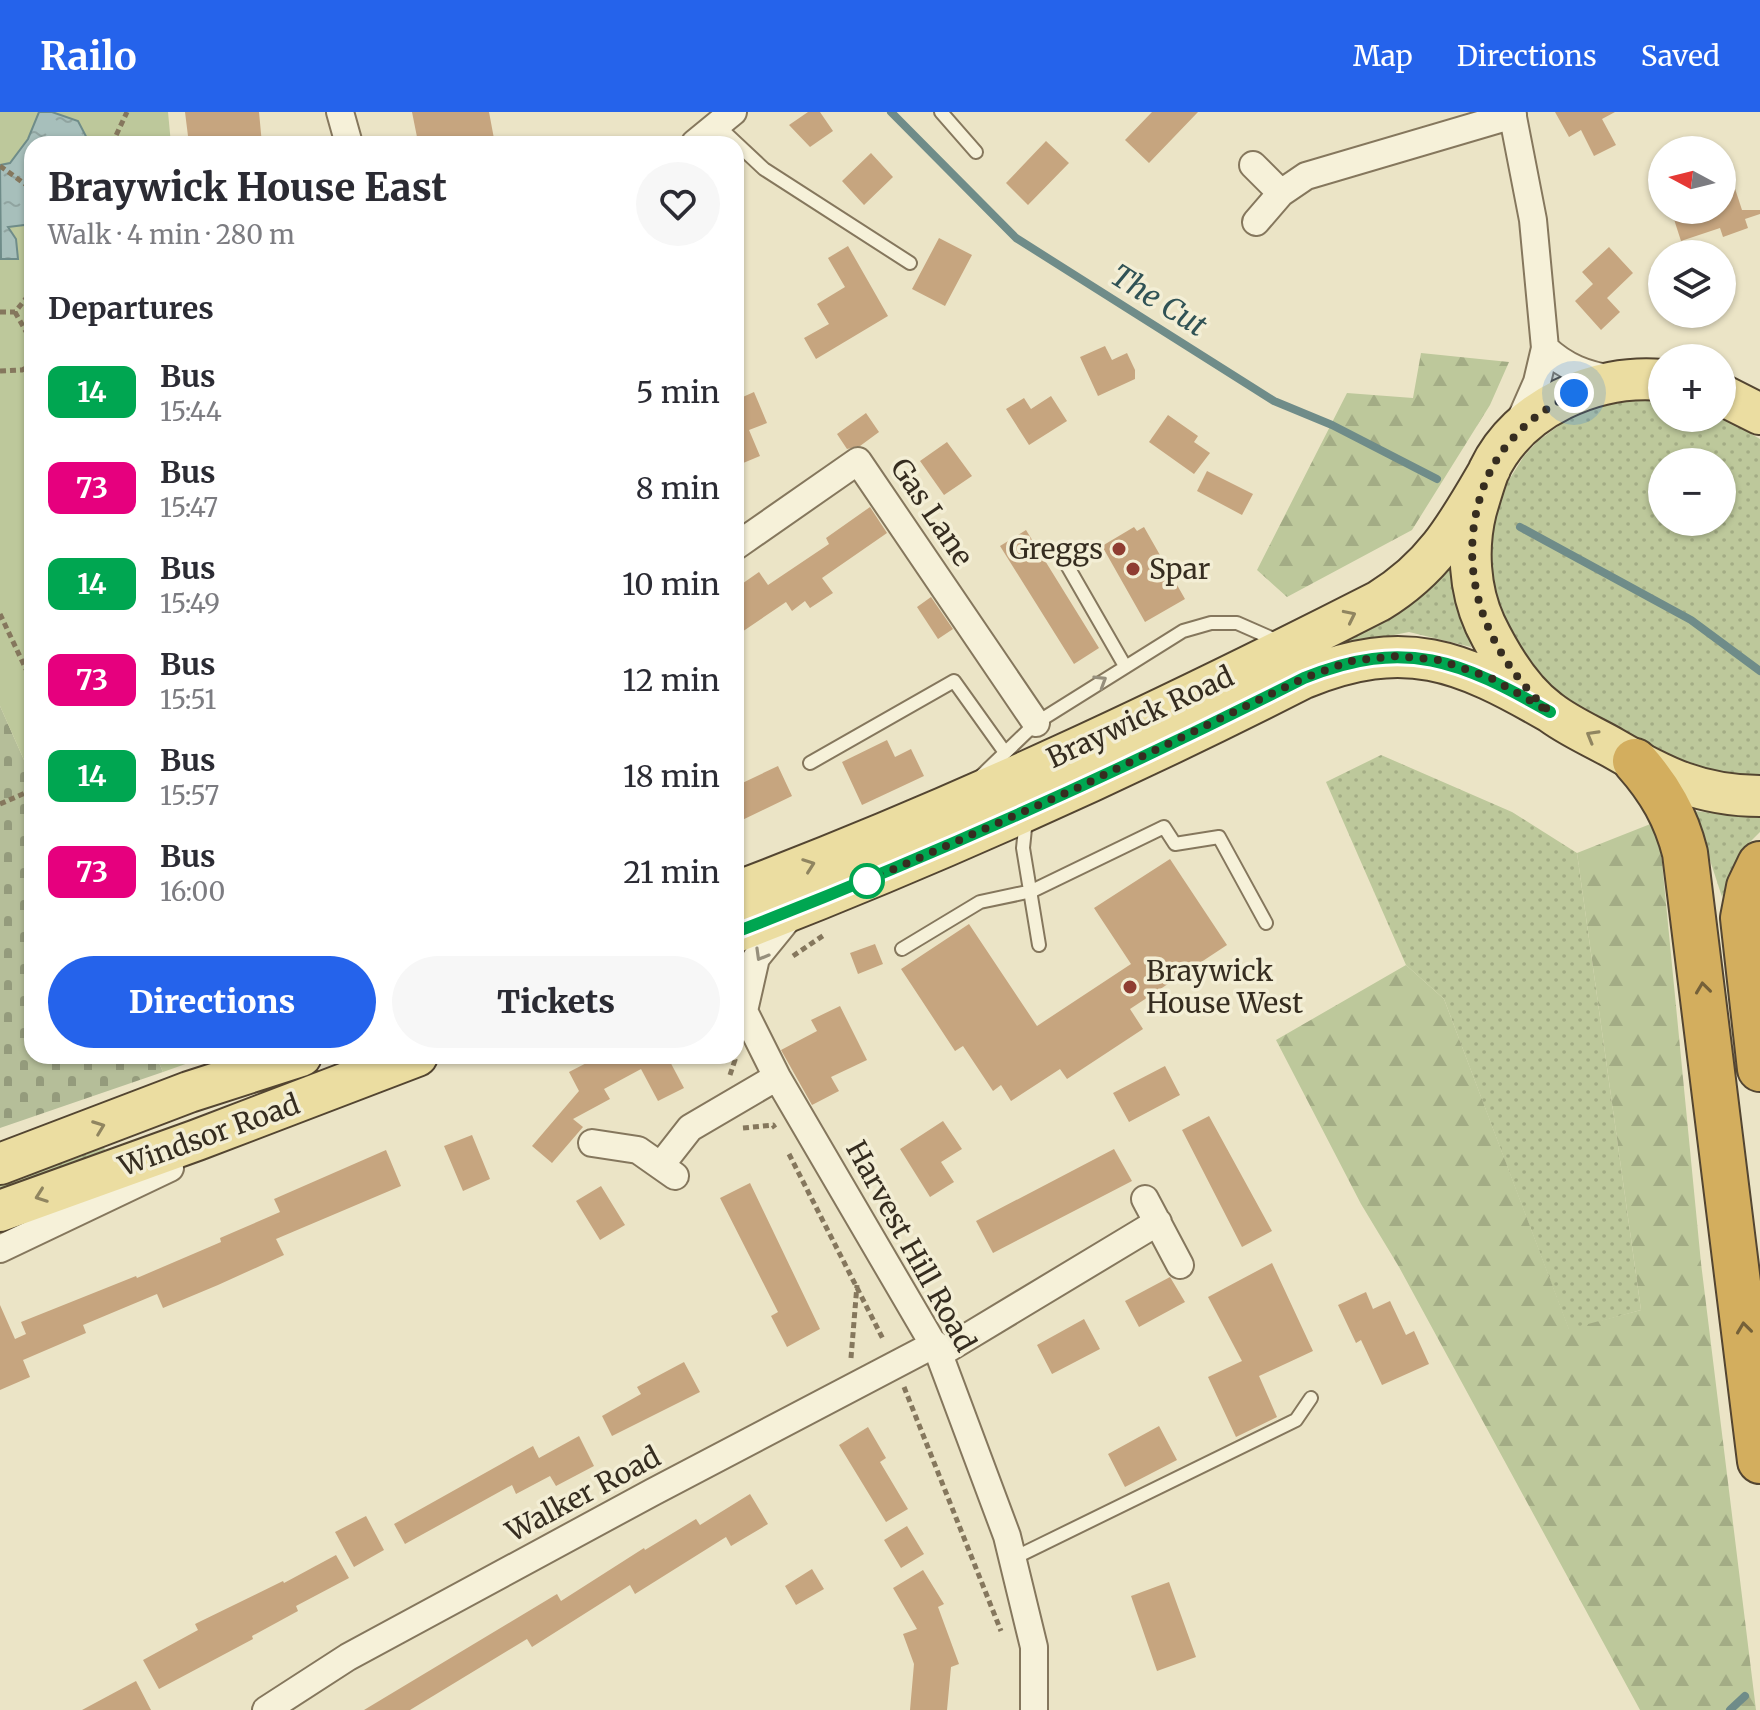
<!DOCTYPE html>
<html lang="en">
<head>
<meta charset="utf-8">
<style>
  :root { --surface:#fff; --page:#f7f7f7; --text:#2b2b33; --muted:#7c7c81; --accent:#2563eb }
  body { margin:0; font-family:Merriweather,serif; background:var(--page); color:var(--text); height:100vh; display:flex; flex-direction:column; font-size:30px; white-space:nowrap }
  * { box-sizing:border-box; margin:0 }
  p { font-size:26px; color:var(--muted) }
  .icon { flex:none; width:44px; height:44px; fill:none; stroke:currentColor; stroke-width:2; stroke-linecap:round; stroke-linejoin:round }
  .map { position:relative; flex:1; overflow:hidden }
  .side { position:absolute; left:24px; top:24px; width:720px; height:928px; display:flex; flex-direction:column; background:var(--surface); border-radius:24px; box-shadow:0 2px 6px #0004 }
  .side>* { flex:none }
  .badge { padding:0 16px; border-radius:12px; font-size:28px; line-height:52px }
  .needle { width:52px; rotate:277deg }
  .buttons { position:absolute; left:1648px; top:24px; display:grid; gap:16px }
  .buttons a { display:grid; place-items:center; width:88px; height:88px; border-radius:50%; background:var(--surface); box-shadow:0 2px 6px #0004; font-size:40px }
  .you { position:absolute; width:40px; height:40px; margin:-20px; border:6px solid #fff; border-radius:50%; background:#1a73e8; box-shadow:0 0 0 12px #1a73e833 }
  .map>.badge { position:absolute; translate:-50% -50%; box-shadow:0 0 0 4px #fff }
  h2 { padding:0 24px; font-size:30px; line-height:72px }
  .round { display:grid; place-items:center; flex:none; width:84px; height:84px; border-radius:42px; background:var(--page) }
  .head { display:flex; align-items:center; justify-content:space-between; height:136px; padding:0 24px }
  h1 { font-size:38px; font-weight:800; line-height:60px }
  .button { display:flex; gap:16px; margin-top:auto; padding:16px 24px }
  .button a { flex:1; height:92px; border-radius:48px; background:var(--accent); color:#fff; font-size:32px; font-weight:800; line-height:92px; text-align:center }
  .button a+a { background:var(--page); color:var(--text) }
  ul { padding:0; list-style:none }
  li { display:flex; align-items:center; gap:24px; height:96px; padding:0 24px }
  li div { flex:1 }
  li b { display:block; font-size:30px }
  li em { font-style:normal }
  li .badge { min-width:88px; font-weight:700; text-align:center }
  header { display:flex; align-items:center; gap:48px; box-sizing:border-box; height:112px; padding:0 40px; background:var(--accent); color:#fff }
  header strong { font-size:38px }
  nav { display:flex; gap:44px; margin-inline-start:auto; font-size:28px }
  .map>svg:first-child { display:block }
  .grass { fill:url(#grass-dots); fill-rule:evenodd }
  .forest { fill:url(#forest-firs) }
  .cemetery { fill:url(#cemetery-stones) }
  .park { fill:#bdc89b }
  .water { fill:url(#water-ripples); stroke:#6f8c89; stroke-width:2 }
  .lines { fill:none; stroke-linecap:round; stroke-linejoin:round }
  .stream { stroke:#6f8c89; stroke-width:8 }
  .building { fill:#c6a57f }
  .service-casing { stroke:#85775d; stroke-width:16 }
  .minor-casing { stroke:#85775d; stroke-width:30 }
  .primary-casing { stroke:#534531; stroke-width:44 }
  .motorway-casing { stroke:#534531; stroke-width:48 }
  .path { stroke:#85775d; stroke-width:5; stroke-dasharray:6 4; stroke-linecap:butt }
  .service { stroke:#f6f1d9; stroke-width:12 }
  .minor { stroke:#f6f1d9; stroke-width:26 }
  .primary { stroke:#ebdda1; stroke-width:40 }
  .motorway { stroke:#d3ae5e; stroke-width:44 }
  .oneway { stroke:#908560 }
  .oneway2 { stroke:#968f7c }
  .oneway3 { stroke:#756139 }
  .line-casing { stroke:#fff; stroke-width:18 }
  .line { stroke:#00a651; stroke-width:12 }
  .walk { stroke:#362d20; stroke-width:8; stroke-dasharray:0 14.4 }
  .poi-dot { fill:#8f3d32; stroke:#f3eed5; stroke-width:3 }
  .stop-dot { fill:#fff; stroke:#00a651; stroke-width:4 }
  .labels { text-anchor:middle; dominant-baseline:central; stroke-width:7; stroke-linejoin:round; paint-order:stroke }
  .street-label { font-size:28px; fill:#362d20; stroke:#f3eed5 }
  .poi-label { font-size:28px; fill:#362d20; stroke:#f3eed5; text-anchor:start }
  .water-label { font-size:30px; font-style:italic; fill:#305255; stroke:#f3eed5 }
</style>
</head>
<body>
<header>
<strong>Railo</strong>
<nav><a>Map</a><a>Directions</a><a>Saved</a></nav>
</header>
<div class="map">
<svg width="1760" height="1598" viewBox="0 0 1760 1598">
  <defs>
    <pattern id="grass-dots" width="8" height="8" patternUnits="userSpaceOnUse" patternTransform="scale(2)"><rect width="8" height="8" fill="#bdc89b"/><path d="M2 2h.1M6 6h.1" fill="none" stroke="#a3ac85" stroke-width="1.8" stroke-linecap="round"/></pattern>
    <pattern id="forest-firs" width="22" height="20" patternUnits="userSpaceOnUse" patternTransform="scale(2)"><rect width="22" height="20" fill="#bdc89b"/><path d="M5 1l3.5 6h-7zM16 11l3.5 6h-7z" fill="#a3ac85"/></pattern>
    <pattern id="cemetery-stones" width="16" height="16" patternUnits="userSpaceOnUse" patternTransform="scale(2)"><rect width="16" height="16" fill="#b5be99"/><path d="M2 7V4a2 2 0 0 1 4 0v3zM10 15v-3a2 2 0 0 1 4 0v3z" fill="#949b7c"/></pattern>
    <pattern id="water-ripples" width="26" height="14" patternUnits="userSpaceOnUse" patternTransform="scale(2)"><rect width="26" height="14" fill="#a7bfbb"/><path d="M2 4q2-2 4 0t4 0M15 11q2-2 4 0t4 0" fill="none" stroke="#90a4a0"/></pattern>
  </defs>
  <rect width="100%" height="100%" fill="#ebe4c6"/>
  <path class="grass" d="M1651,286L1662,287V306L1722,305L1760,327V670L1746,671L1668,647L1555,579L1526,555L1491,481V419L1502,379L1524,344L1538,329L1572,304L1609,290ZM1662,350H1722V410H1662Z
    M1449,450L1471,535L1409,520L1308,540Z
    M1381,643L1512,700L1577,741L1641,1198L1569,1218L1444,887L1406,853L1326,670Z
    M1694,699L1760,706V720L1739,741L1722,785Z
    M103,1032L105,1038L0,1079V1070Z"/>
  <path class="forest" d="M1421,241L1509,250L1490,293L1412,418L1287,485L1257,458L1347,281L1413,286Z
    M1658,709L1701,1151L1756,1598H1640L1399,1155L1361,1092L1276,928L1406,853L1444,887L1569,1217L1641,1198L1577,741Z"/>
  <path class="cemetery" d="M0,594L32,666V944H156L163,960L0,1016Z"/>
  <path class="park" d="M0,0H168L171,32H32V666L0,594Z
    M156,944H208L163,960Z"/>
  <path class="water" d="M39,0H52L78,9L90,32H32V112L8,115L16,127L18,147H1L0,53L10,51L28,27Z"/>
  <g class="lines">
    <path class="stream" d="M891,0L1016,126L1274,289L1332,313L1437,367
      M1520,415L1691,508L1760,559
      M1730,1598L1745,1584"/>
  </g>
  <path class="building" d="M185,0H259L262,32H189Z
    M412,0H489L495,32H444L443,26L418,30Z
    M808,0H820L833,19L810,35L789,13Z
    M1152,0H1198L1149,51L1125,28Z
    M1555,0H1615L1602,7L1616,33L1594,44L1581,18L1569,25Z
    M1046,29L1069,51L1028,93L1006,71Z
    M871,41L893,65L864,93L842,69Z
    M1726,49L1742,98H1760V102L1745,107L1748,116L1723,125L1720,116L1681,129L1671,98H1722V50Z
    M939,126L972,143L945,194L912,177Z
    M848,134L888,204L816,247L804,226L829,212L817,192L845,175L828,146Z
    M1609,135L1633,161L1607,186L1620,200L1601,218L1575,189L1593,172L1582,160Z
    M1105,234L1112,248L1127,241L1135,258V267L1098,284L1080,245Z
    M754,280L767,311L749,318L760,344L736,354V288Z
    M1051,284L1067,309L1029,333L1006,297L1024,286L1031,297Z
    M866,301L879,320L860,334L847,337L837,322Z
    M1168,303L1198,324L1194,330L1210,341L1194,362L1149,330Z
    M947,330L972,364L944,383L920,349Z
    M1207,359L1253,382L1242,403L1197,379Z
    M870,395L887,421L822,466L833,481L810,496L805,489L792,499L786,490L736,524V476L759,460L768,473L829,432L826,426Z
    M1134,415L1137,419L1144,415L1185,487L1145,510L1102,434Z
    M1026,418L1099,536L1074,552L1000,434Z
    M931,485L953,517L938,527L917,495Z
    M887,628L895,645L911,637L924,664L862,693L842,650Z
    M778,654L792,684L736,711V674Z
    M1170,747L1227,833L1130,897L1143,917L1067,967L1060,957L1011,989L1001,973L993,979L963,934L955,939L901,857L969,812L1037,914L1131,852L1094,796Z
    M875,832L883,852L858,862L850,841Z
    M840,894L867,948L831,965L839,979L812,993L781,938L817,919L811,908Z
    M600,944H667L684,976L658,989L641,957L604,977L610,987L573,1007L583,1015L552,1051L532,1034L579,979L569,960Z
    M1165,954L1180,983L1129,1010L1113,981Z
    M1209,1004L1272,1119L1242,1135L1182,1018Z
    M943,1009L962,1037L941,1050L954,1070L930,1085L900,1037Z
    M472,1023L490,1067L463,1079L444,1034Z
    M1114,1037L1132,1069L993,1141L976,1109Z
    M386,1038L401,1074L276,1127L284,1143L218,1173L163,1196L157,1182L83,1213L86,1221L23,1248L30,1265L0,1278V1193L15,1227L26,1222L21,1210L136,1164L137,1166L221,1130L220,1126L280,1100L274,1087Z
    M750,1071L820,1217L787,1235L771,1204L778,1200L720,1086Z
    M601,1074L625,1113L600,1128L576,1089Z
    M1272,1151L1313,1239L1259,1264L1277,1305L1236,1325L1208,1265L1242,1249L1208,1185Z
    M1170,1165L1185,1190L1139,1215L1125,1189Z
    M1366,1180L1373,1197L1390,1189L1406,1223L1414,1219L1429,1252L1382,1273L1361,1228L1356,1231L1338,1193Z
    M1084,1207L1100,1237L1052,1262L1037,1233Z
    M684,1250L700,1280L612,1324L602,1304L641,1282L637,1275Z
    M1159,1314L1177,1348L1125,1375L1108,1342Z
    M868,1315L886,1346L880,1350L908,1397L886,1410L839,1333Z
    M579,1324L594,1354L556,1374L550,1364L516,1382L512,1373L405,1432L394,1412L533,1334L539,1346Z
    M750,1382L768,1412L731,1434L726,1425L635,1482L630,1473L532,1535L527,1527L410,1598H364L557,1482L561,1489L644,1436L645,1438L696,1407L700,1413Z
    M366,1404L384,1438L354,1455L335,1420Z
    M907,1414L924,1442L901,1456L884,1428Z
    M336,1443L349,1466L296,1494L298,1499L252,1524L253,1527L159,1577L143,1548L198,1518L195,1512L283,1469L284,1471Z
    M812,1457L824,1477L796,1493L785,1474Z
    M923,1458L944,1492L938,1495L959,1552L951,1555L947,1598H910L914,1552L903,1522L917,1517L893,1476Z
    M1169,1470L1196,1545L1157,1559L1131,1484Z
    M136,1569L151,1598H82Z"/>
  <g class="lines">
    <g class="service-casing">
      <path id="service" d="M941,0L976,40
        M717,13L764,57L910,151
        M1060,441L1125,554
        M810,651L954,569L1004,639
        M981,664L1036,611L1183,519L1211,511H1237L1278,529
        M1026,707L1023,736L1039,833
        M902,837L980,790L1032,779L1164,715L1175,732L1219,725L1266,811
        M1012,1447L1296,1308L1311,1286"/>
    </g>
    <g class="minor-casing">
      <path id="minor" d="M340,0L349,32
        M1512,0L1533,108L1545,236L1537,270L1518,313
        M695,31L733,0
        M1253,53L1281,81
        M1256,110L1281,81L1306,64L1513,3
        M1545,236C1565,255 1586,263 1613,267
        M736,434L858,349L1036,611
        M736,895L744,899L777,965L939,1242L1007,1424L1034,1535V1598
        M744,899L756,846L791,803
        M592,1031L638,1038L675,1064
        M661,1053L690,1016L777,965
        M1145,1087L1180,1153
        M0,1137L170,1056
        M939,1242L1158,1110
        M266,1598L348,1545L653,1380L935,1232"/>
    </g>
    <g class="primary-casing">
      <path id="primary" d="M1662,268C1596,262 1519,295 1489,358C1484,371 1480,385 1476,399C1467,435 1469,477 1485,512C1500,543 1522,579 1549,599C1568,614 1592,624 1613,636C1663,665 1701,684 1760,684
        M1722,283L1760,302
        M736,780C956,697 1169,596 1379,489C1435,455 1458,412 1490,357
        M736,820C930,745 1119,660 1304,566C1405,525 1460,548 1550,600
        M0,1052L189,980L301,944
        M0,1099L197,1028L417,944"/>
    </g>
    <g class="motorway-casing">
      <path id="motorway" d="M1635,649C1660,677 1676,705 1685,741L1760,1349
        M1760,752L1749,775L1743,806L1760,957"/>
    </g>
    <path class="path" d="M112,32L127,0
      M0,54L32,77
      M0,200H15L32,179
      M15,200L32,230
      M0,259L22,258L32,253
      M0,502L32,570
      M0,692L32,678
      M793,844L824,823
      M730,963L735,948L733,944
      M743,1016L773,1013L775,1016
      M789,1042L884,1229
      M851,1246L857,1173
      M904,1275L1001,1519"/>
    <use href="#service" class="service"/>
    <use href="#minor" class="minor"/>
    <use href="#primary" class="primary"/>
    <use href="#motorway" class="motorway"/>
  </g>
  <defs><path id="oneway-chevron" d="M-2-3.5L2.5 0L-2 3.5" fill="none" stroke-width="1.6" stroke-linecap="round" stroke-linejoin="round" transform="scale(2)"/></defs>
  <g class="oneway">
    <use href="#oneway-chevron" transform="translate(1350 504) rotate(-26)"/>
    <use href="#oneway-chevron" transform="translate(1592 624) rotate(-150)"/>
    <use href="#oneway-chevron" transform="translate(809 753) rotate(-20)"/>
    <use href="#oneway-chevron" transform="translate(99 1015) rotate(-21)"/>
    <use href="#oneway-chevron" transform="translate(41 1084) rotate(160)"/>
  </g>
  <g class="oneway2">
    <use href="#oneway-chevron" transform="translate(1101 569) rotate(-32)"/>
    <use href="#oneway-chevron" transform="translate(761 843) rotate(120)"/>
  </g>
  <g class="oneway3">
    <use href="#oneway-chevron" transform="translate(1703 876) rotate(-97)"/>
    <use href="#oneway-chevron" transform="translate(1744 1216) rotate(-97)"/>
  </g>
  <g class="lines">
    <g class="line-casing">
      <path id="line" d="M736,820C930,745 1119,660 1304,566C1406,525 1460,549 1550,600"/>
    </g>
    <use href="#line" class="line"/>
    <path class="walk" d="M867,769L1077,676L1304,566L1351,549L1397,544L1439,548L1491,566L1550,600C1491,546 1458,472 1478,393C1485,366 1496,344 1515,324C1532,305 1552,293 1574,281"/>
  </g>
  <g class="poi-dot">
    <circle cx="1119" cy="437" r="8"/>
    <circle cx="1133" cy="457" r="8"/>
    <circle cx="1130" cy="875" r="8"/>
  </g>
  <circle class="stop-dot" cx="867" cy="769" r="16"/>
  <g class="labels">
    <g class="street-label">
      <text transform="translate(932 400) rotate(56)">Gas Lane</text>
      <text transform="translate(1140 605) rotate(-25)">Braywick Road</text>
      <text transform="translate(209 1023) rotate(-20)">Windsor Road</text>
      <text transform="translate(911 1134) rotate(61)">Harvest Hill Road</text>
      <text transform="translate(583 1382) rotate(-28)">Walker Road</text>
    </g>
    <g class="poi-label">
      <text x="1103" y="437" text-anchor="end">Greggs</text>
      <text x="1149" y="457">Spar</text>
      <text x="1146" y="859">Braywick<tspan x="1146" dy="32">House West</tspan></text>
    </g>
    <g class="water-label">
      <text transform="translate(1159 188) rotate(32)">The Cut</text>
    </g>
  </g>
</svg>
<div class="buttons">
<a><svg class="needle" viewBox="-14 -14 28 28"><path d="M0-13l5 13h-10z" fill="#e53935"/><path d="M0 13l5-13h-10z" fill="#7c7c81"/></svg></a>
<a><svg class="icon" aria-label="layers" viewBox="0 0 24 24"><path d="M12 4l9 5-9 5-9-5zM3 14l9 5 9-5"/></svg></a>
<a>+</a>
<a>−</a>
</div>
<div class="you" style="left:1574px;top:281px"></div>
<section class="side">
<div class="head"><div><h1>Braywick House East</h1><p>Walk · 4 min · 280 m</p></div><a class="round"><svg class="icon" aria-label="heart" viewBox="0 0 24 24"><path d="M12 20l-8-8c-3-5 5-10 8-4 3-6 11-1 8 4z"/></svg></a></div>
<h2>Departures</h2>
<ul>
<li><span class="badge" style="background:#00a651;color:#fff">14</span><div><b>Bus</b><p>15:44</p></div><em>5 min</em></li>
<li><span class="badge" style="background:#e6007e;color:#fff">73</span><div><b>Bus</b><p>15:47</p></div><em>8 min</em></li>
<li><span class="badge" style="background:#00a651;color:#fff">14</span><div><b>Bus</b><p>15:49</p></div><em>10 min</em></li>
<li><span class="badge" style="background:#e6007e;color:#fff">73</span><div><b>Bus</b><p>15:51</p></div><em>12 min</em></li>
<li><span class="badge" style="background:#00a651;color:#fff">14</span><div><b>Bus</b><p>15:57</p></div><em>18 min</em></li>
<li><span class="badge" style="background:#e6007e;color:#fff">73</span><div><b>Bus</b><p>16:00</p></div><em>21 min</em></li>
</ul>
<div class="button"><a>Directions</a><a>Tickets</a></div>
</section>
</div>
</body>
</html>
